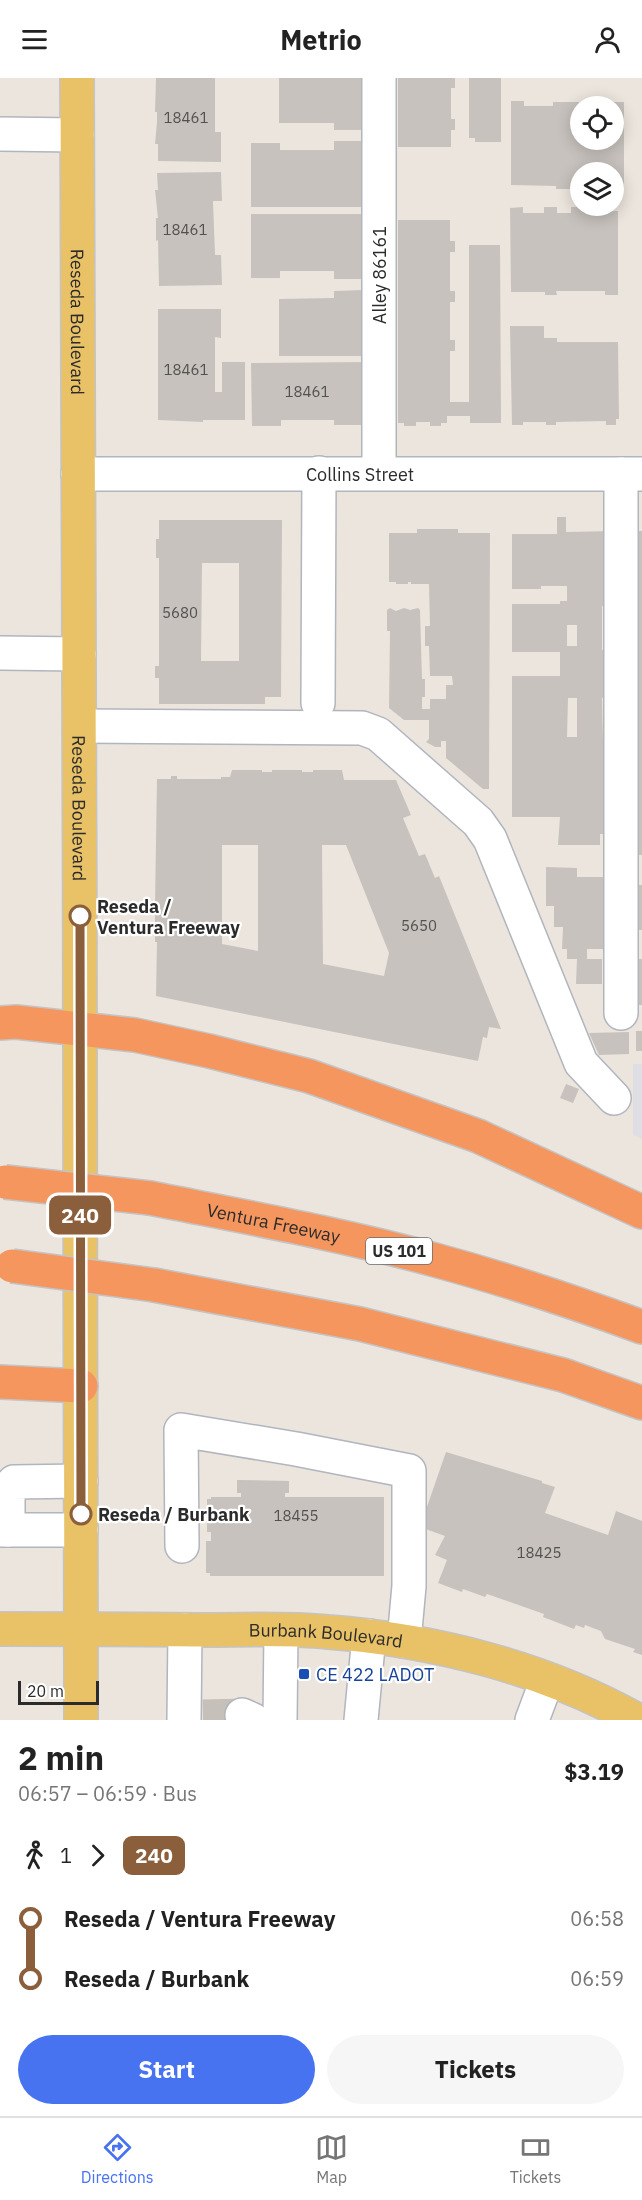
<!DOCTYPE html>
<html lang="en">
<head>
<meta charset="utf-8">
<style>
  :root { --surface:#fff; --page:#f6f6f6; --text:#222; --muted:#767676; --line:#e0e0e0; --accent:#4772f0 }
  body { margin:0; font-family:"IBM Plex Sans",sans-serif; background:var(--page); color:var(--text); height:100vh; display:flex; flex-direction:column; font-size:22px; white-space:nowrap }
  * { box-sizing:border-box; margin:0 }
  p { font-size:20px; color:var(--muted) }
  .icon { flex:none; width:33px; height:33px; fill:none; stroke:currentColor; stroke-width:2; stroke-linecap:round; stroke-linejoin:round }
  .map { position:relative; height:1642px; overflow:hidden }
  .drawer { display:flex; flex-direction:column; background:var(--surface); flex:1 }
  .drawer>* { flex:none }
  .badge { padding:0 12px; border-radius:9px; font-size:21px; line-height:39px }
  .tools { position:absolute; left:570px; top:18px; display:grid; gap:12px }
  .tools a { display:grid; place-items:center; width:54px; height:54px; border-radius:50%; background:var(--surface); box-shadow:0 3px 15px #0003; font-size:30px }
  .scale { position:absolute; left:18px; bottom:15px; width:81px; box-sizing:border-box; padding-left:6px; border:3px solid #2b2b2b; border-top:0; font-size:16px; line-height:21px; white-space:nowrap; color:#2b2b2b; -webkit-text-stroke:4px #fff; paint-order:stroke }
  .map>.badge { position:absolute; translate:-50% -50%; box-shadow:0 0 0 3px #fff }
  .legs { display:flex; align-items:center; gap:9px; height:66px; padding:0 18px; font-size:20px }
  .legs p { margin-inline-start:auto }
  .summary { display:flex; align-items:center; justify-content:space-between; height:102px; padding:0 18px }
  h1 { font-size:33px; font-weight:700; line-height:45px }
  .primary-button { display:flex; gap:12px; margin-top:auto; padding:12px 18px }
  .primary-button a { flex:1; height:69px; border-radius:36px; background:var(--accent); color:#fff; font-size:24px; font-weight:700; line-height:69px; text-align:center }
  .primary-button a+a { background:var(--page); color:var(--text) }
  ul { padding:0 18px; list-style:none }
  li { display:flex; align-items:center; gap:21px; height:60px; font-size:22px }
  li i { display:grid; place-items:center; width:9px; height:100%; margin:0 8px; background:currentColor }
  li i::after { content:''; width:15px; height:15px; margin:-8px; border:4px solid; border-radius:50%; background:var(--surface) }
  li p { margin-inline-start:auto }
  li:first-child i { background:linear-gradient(#0000 50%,currentColor 0) }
  li:last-child i { background:linear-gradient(currentColor 50%,#0000 0) }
  header { display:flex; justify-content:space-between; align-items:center; height:78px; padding:0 18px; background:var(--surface); font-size:27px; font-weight:700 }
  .tabs { display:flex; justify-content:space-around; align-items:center; height:84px; border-top:2px solid var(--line); background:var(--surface); font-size:16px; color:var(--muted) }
  .tabs a { display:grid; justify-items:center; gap:3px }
  .tabs .active { color:var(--accent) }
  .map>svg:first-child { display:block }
  .industrial { fill:#dfdee5 }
  .building { fill:#c7c2bd; fill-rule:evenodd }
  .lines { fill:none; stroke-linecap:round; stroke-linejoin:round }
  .minor-tunnel { stroke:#c5c0ba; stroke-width:33; stroke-dasharray:33 16; stroke-linecap:butt }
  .minor-casing { stroke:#b1b5bd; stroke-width:36 }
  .major-casing { stroke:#c4c4c4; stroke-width:36 }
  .highway-casing { stroke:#c4c4c4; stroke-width:36 }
  .minor { stroke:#fff; stroke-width:33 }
  .major { stroke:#e9c166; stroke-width:33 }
  .highway { stroke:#f5965f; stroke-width:33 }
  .highway-bridge-casing { stroke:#c4c4c4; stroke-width:36; stroke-linecap:butt }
  .highway-bridge { stroke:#f5965f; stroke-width:33 }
  .line-1-casing { stroke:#fff; stroke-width:14 }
  .line-1 { stroke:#8b5e3c; stroke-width:9 }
  .stop-1-dot { fill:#fff; stroke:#8b5e3c; stroke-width:3 }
  .transit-dot { fill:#1a4fb4; stroke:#fff; stroke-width:2 }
  .labels { text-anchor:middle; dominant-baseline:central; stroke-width:4.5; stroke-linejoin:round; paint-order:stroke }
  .number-label { font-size:15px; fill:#525150 }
  .shield { fill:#fff; stroke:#6b6b6b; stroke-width:1.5 }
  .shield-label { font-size:16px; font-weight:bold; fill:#2b2b2b }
  .street-label { font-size:18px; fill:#2b2b2b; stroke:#fff }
  .stop-label { font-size:18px; font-weight:bold; fill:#2b2b2b; stroke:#fff; text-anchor:start }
  .transit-label { font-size:18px; fill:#164399; stroke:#fff; text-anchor:start }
</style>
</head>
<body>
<header><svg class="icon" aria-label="menu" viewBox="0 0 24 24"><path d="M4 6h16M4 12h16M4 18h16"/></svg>Metrio<svg class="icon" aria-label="person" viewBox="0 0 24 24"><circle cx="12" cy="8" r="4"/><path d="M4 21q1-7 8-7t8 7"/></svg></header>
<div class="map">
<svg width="642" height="1642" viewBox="0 0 642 1642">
  <rect width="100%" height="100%" fill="#ece5de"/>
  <path class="industrial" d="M633,986H642V1061L633,1057Z"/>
  <path class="building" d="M156,0H215V54H221V84L158,83V66H155L157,44V34H155Z
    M279,0H363V52H334V45H279Z
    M398,0H455V10H451V41H455V52H451V69H398Z
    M469,0H501V64H475V60H469Z
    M511,23H524V28H553V24H579V27H580V62H614V28H611V24H624V111H614V94H580V107H578V111H556V108L511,107Z
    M334,63H363V129H251V65H280V72H334Z
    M221,94L222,123H213L215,177H221L222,207L159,208L158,162L156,163V140H158L155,112H158L157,95Z
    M523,129V135H544V129H557V135H571V129H583V134L618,133V217H605V213H556L557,217H545V214H511L510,130Z
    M251,136H363V201H334V193H280V200H251Z
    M398,142H450V163H455V174H450V213H455V224H450V262H455V273H450V324H469V167H500L501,345H470V338H447V345H441V348H430V344H416V348H404V345H398Z
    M363,212V278H279V221L334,220V213Z
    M158,231H221V260L215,259V314H222V284H245V342H203V344L158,342Z
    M510,248H544V260H557V264H618L619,341H616V347H606V343L556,344V347H546V344H523V347H512Z
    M363,284V347H334V342H281V348H252L251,285Z
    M557,439H566V454L617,453L613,528H602V572H613V620H602L603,663H613L614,756H600V767H558L560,739H512V598H560V574H512V526H560V523H567V508H541V511H512V456H557ZM567,547H577V568H567ZM568,620H577V659H567Z
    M159,442H282L281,619H265V626H159V600H155V588H159V480H156V461H159ZM202,485H239V583H201Z
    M417,451H458V455H490L489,711H483L446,680V663H441V669H435L426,664L429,661V642H404L389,630L390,553H387V532L390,530L396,533L404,530L410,532L418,530L420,532L422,601H425V619H422V631H430V621H446V607H453L452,598H430L429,568H425V548H430L429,506H411V504H408V506H396V504H389V455H417Z
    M636,453H642V777H636Z
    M232,692H262V694H272V692H302V694H313V692H342L344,702H396L411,737L403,740L419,778L425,776L435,800L439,798L501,951L489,949L487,960L483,959L478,983L156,918L157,864H155V827L157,701H171V698H177V701H221V699H230ZM222,767H258V873L222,866ZM322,767H346L389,875L384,898L323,886Z
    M546,789L577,790V799H617L616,871H587V881H602V906H576L577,881H567V871H562L563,849H554V828H546Z
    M636,807H642V852H636Z
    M636,881H642V927H636Z
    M636,953H642V973H636Z
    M629,954V976L599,977L589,955Z
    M566,1006L579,1011L573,1025L560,1020Z
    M446,1374L542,1403V1405L555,1409L545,1435L608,1457L616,1433L642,1443V1577L633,1574L635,1571L605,1561L601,1553L585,1547L584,1550L576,1547L574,1551L543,1539L544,1536L487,1516L485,1519L463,1511L462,1514L438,1505L447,1482L435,1477L445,1458L420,1449Z
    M237,1402L289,1403V1415H285V1419H384V1498H210V1495H206V1463H211V1454H207V1421H211V1419H241V1415H237Z
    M203,1628H242V1642H203Z"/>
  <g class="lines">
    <path class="minor-tunnel" d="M203,1638L242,1637"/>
    <g class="minor-casing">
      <g id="minor">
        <path d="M379,0V395"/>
        <path d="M0,56L77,57"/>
        <path id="s1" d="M78,396H642"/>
        <path d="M0,575L79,576"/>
        <path d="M318,625L319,395"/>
        <path d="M81,648L362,650L378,656L478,744L490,761L581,985L614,1020"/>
        <path d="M621,935V396"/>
        <path d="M0,1452H81"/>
        <path d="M8,1452V1416L11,1407L14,1404L81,1403"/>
        <path d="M182,1468L181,1352L296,1371L409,1393V1508L404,1563"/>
        <path d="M242,1637L253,1642"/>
        <path d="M184,1642L185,1552"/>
        <path d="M280,1642L281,1553"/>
        <path d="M361,1642L369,1558"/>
        <path d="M532,1642L547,1602"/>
      </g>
    </g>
    <g class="major-casing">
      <g id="major">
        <path id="s2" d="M77,0C79,547 81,1095 81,1642"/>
        <path id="s3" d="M0,1551C68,1551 137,1551 205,1552C246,1552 288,1550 328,1554C434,1562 544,1590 637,1642"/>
      </g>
    </g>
    <g class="highway-casing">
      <g id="highway">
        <path d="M0,945L16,944L135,957L209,973L309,998L478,1058L642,1134"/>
        <path id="s4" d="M150,1120C245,1139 341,1156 435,1182C505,1201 574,1224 642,1249"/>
        <path d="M154,1207L360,1246L563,1297L642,1325"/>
        <path d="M0,1304L81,1308"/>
      </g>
    </g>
    <use href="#minor" class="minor"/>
    <use href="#major" class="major"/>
    <use href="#highway" class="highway"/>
    <g class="highway-bridge-casing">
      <path id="highway-bridge" d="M5,1104L150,1120
        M12,1188L154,1207"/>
    </g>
    <use href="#highway-bridge" class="highway-bridge"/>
  </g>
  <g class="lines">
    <g class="line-1-casing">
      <path id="line-1" d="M80,838L81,1436"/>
    </g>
    <use href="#line-1" class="line-1"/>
  </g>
  <g class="stop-1-dot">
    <circle cx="80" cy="838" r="10"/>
    <circle cx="81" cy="1436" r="10"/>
  </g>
  <rect class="transit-dot" x="298" y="1590" width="12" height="12" rx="3"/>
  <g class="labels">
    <g class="number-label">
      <text x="186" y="39">18461</text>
      <text x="185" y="151">18461</text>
      <text x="186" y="291">18461</text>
      <text x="307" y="313">18461</text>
      <text x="180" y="534">5680</text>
      <text x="419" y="847">5650</text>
      <text x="296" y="1437">18455</text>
      <text x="539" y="1474">18425</text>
    </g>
    <rect class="shield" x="366" y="1160" width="66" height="26" rx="4.5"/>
    <g class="shield-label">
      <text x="399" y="1173">US 101</text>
    </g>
    <g class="street-label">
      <text transform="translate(379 197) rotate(-90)">Alley 86161</text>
      <text stroke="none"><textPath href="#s2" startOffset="244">Reseda Boulevard</textPath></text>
      <text stroke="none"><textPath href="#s1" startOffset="282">Collins Street</textPath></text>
      <text stroke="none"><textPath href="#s2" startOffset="730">Reseda Boulevard</textPath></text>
      <text stroke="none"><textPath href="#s4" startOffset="126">Ventura Freeway</textPath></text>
      <text stroke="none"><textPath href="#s3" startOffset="326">Burbank Boulevard</textPath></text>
    </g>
    <g class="stop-label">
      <text x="97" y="828">Reseda /<tspan x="97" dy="21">Ventura Freeway</tspan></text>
      <text x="98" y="1436">Reseda / Burbank</text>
    </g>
    <g class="transit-label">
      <text x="316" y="1596">CE 422 LADOT</text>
    </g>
  </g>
</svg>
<div class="tools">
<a><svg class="icon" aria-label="locate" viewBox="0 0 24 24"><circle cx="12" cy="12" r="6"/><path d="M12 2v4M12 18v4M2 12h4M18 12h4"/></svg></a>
<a><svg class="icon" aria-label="layers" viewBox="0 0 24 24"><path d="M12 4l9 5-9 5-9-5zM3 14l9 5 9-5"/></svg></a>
</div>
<div class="scale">20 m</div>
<b class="badge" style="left:80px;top:1137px;background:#8b5e3c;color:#fff">240</b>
</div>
<section class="drawer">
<div class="summary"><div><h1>2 min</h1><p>06:57 – 06:59 · Bus</p></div><b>$3.19</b></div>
<div class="legs"><svg class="icon" aria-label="walk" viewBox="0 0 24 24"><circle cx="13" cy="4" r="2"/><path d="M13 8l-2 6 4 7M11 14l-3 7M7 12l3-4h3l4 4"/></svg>1<svg class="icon" aria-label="forward" viewBox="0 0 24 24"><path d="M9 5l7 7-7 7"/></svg><b class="badge" style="background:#8b5e3c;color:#fff">240</b></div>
<ul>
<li><i style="color:#8b5e3c"></i><b>Reseda / Ventura Freeway</b><p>06:58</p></li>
<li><i style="color:#8b5e3c"></i><b>Reseda / Burbank</b><p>06:59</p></li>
</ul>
<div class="primary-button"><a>Start</a><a>Tickets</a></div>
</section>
<nav class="tabs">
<a class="active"><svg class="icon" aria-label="directions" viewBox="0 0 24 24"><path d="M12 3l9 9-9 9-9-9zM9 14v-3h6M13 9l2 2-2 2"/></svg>Directions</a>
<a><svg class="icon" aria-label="map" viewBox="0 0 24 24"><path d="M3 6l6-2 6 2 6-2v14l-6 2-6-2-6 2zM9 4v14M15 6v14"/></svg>Map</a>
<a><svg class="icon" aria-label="tickets" viewBox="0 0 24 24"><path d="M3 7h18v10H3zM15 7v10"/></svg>Tickets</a>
</nav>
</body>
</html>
